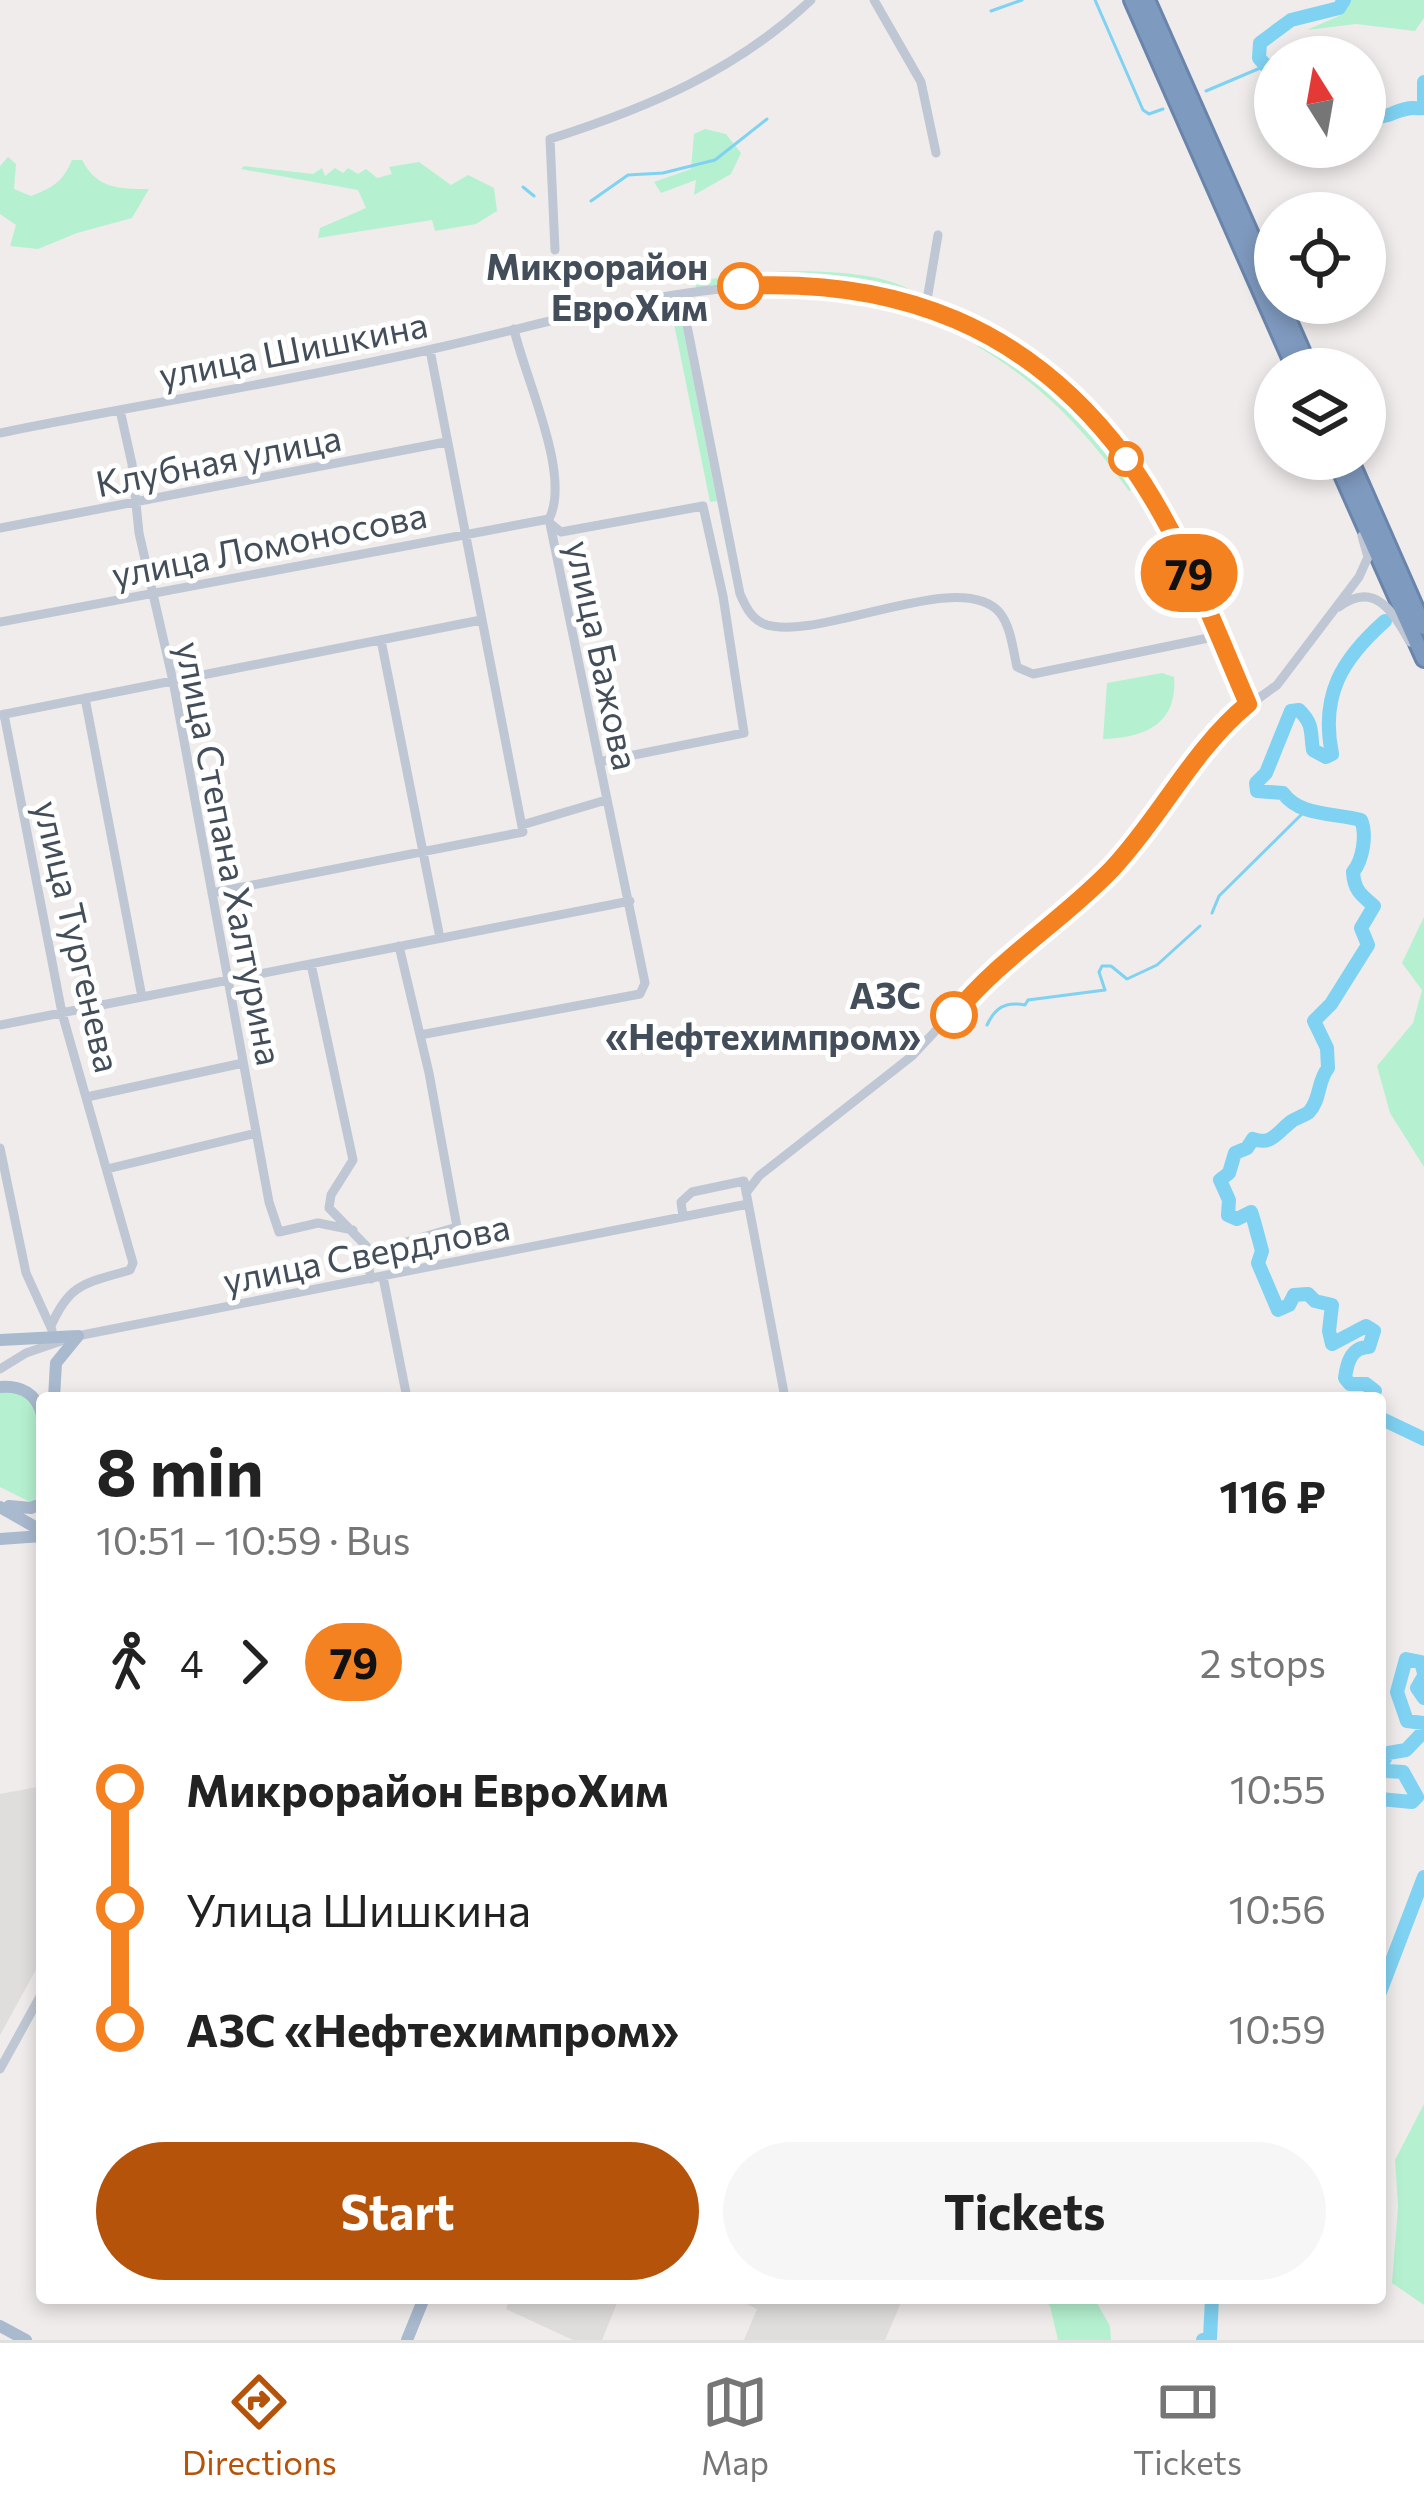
<!DOCTYPE html>
<html lang="en">
<head>
<meta charset="utf-8">
<style>
  :root { --surface:#fff; --page:#f6f6f6; --text:#222; --muted:#767676; --line:#e0e0e0; --accent:#b45309 }
  body { margin:0; font-family:Commissioner,sans-serif; background:var(--page); color:var(--text); height:100vh; display:flex; flex-direction:column; font-size:45px; white-space:nowrap }
  * { box-sizing:border-box; margin:0 }
  p { font-size:39px; color:var(--muted) }
  .icon { flex:none; width:66px; height:66px; fill:none; stroke:currentColor; stroke-width:2; stroke-linecap:round; stroke-linejoin:round }
  .map { position:relative; flex:1; overflow:hidden }
  .details { position:absolute; left:36px; top:1392px; width:1350px; height:912px; display:flex; flex-direction:column; background:var(--surface); border-radius:12px; box-shadow:0 6px 18px #0003 }
  .details>* { flex:none }
  .badge { padding:0 24px; border-radius:39px; font-size:42px; line-height:78px }
  .needle { width:78px; rotate:349deg }
  .tools { position:absolute; left:1254px; top:36px; display:grid; gap:24px }
  .tools a { display:grid; place-items:center; width:132px; height:132px; border-radius:50%; background:var(--surface); box-shadow:0 6px 18px #0003; font-size:60px }
  .map>.badge { position:absolute; translate:-50% -50%; box-shadow:0 0 0 6px #fff }
  .legs { display:flex; align-items:center; gap:18px; height:132px; padding:0 60px; font-size:39px }
  .legs p { margin-inline-start:auto }
  .summary { display:flex; align-items:center; justify-content:space-between; height:204px; padding:0 60px }
  h1 { font-size:66px; font-weight:700; line-height:90px }
  .cta { display:flex; gap:24px; margin-top:auto; padding:24px 60px }
  .cta a { flex:1; height:138px; border-radius:72px; background:var(--accent); color:#fff; font-size:48px; font-weight:700; line-height:138px; text-align:center }
  .cta a+a { background:var(--page); color:var(--text) }
  ul { padding:0 60px; list-style:none }
  li { display:flex; align-items:center; gap:42px; height:120px; font-size:45px }
  li i { display:grid; place-items:center; width:18px; height:100%; margin:0 15px; background:currentColor }
  li i::after { content:''; width:30px; height:30px; margin:-15px; border:9px solid; border-radius:50%; background:var(--surface) }
  li p { margin-inline-start:auto }
  li:first-child i { background:linear-gradient(#0000 50%,currentColor 0) }
  li:last-child i { background:linear-gradient(currentColor 50%,#0000 0) }
  .tab-bar { display:flex; justify-content:space-around; align-items:center; height:168px; border-top:3px solid var(--line); background:var(--surface); font-size:33px; color:var(--muted) }
  .tab-bar a { display:grid; justify-items:center; gap:6px }
  .tab-bar .active { color:var(--accent) }
  .map>svg:first-child { display:block }
  .education { fill:#e0dddd }
  .green { fill:#b5f1d0 }
  .lines { fill:none; stroke-linecap:round; stroke-linejoin:round }
  .stream { stroke:#7fd2f2; stroke-width:3 }
  .river { stroke:#7fd2f2; stroke-width:14 }
  .highway-casing { stroke:#6a85ab; stroke-width:20 }
  .minor { stroke:#bec7d3; stroke-width:9 }
  .major { stroke:#a9b9ce; stroke-width:12 }
  .highway { stroke:#7f9abf; stroke-width:14 }
  .line-1-casing { stroke:#fff; stroke-width:27 }
  .line-1 { stroke:#f58220; stroke-width:18 }
  .stop-1-dot { fill:#fff; stroke:#f58220; stroke-width:6 }
  .labels { text-anchor:middle; dominant-baseline:central; stroke-width:10; stroke-linejoin:round; paint-order:stroke }
  .stop-label { font-size:36px; font-weight:bold; fill:#434e5a; stroke:#fff; text-anchor:end }
  .street-label { font-size:36px; fill:#434e5a; stroke:#fff }
</style>
</head>
<body>
<div class="map">
<svg width="1424" height="2340" viewBox="0 0 1424 2340">
  <rect width="100%" height="100%" fill="#efeceb"/>
  <path class="education" d="M37,1787L42,1790V1959L0,2035V1794Z
    M510,2298H619L602,2340H573L506,2309Z
    M734,2298H903L885,2340H744L757,2309Z"/>
  <path class="green" d="M1346,0H1424V18L1415,31L1356,24L1307,30L1341,15Z
    M705,129L726,134L741,153L731,174L694,195L696,180L661,193L654,182L691,169L694,134Z
    M8,157L16,164L14,189L31,196C52,188 63,182 72,160H82C97,189 119,189 149,189L132,218L77,233L38,249L10,246L16,225L0,214V166Z
    M419,162L451,185L468,175L494,188L497,211L476,224L435,231L432,220L318,238L320,228L366,208L358,190L241,169L244,166L313,174L322,168L325,176L335,168L343,173L348,168L358,174L366,169L377,178L392,174L389,167Z
    M767,272C807,270 884,270 915,293L913,296C839,278 771,276 696,288L695,281Z
    M680,313L717,501L710,502L672,314Z
    M987,339C1051,376 1097,426 1138,486L1129,491C1086,431 1042,384 977,346Z
    M1162,673L1174,677C1178,725 1143,738 1103,739L1107,683Z
    M1424,917V1167L1390,1113L1377,1066L1413,1023L1422,990L1402,963Z
    M9,1389L31,1401L38,1417L42,1494L30,1502L0,1487V1393Z
    M1424,2104V2305L1392,2283L1398,2206L1395,2160Z
    M1043,2298H1069L1071,2303L1076,2298H1094L1110,2326L1111,2340H1058L1050,2306Z"/>
  <g class="lines">
    <path class="stream" d="M1095,0L1143,110L1149,114L1163,109
      M991,11L1022,0
      M1206,91L1265,66
      M523,187L534,196
      M591,201L628,175L663,173L715,160L767,119
      M1212,913L1219,896L1305,811
      M987,1025C995,1008 1005,1001 1025,1005L1028,1000L1105,990L1099,972L1102,966H1111L1127,979L1157,965L1200,926"/>
    <path class="river" d="M1275,76L1259,58L1260,43L1291,20L1339,8L1344,0
      M1424,82V100
      M1365,109C1383,124 1389,112 1406,109C1412,107 1418,109 1424,108
      M1366,1398L1375,1391L1366,1384H1350L1345,1378C1347,1363 1351,1347 1369,1347L1374,1331L1366,1326L1332,1344L1329,1331L1332,1305L1315,1301L1308,1294L1294,1295L1289,1305L1278,1310L1258,1263L1262,1251C1260,1244 1253,1216 1251,1212L1237,1219L1228,1215L1229,1200L1220,1180L1229,1173L1235,1153L1247,1148L1253,1139C1272,1146 1277,1132 1292,1121C1295,1119 1307,1114 1309,1112C1321,1099 1317,1082 1328,1068L1327,1048L1314,1021L1331,1004L1368,945L1361,928L1374,906C1361,895 1354,890 1353,872C1363,860 1367,834 1361,820C1334,813 1299,816 1283,793L1257,791L1256,783L1266,773L1291,711L1299,710C1314,725 1310,731 1313,750L1326,757L1332,754C1320,695 1342,659 1385,621
      M1380,1418L1424,1439
      M1424,1673L1421,1662L1406,1659L1397,1692L1407,1721L1424,1723
      M1424,1676L1417,1688L1424,1698
      M1380,1799L1412,1802L1417,1797L1403,1772L1386,1771L1382,1764L1388,1753L1406,1750L1424,1731
      M1380,1992L1424,1877
      M1203,2340L1210,2338L1212,2298"/>
    <g class="highway-casing">
      <path id="highway" d="M1132,0L1295,369
        M1147,0L1275,289
        M1281,303L1310,369
        M1335,459L1424,659
        M1350,459L1424,627"/>
    </g>
    <path class="minor" d="M874,0L921,82L936,153
      M555,250L550,139C647,108 736,71 811,0
      M681,295L740,594C745,605 750,617 762,623C813,646 960,565 1000,613C1011,627 1013,650 1017,667L1033,674L1218,636
      M926,306L938,235
      M120,410L132,464L139,533L173,681L269,1202L279,1232L318,1223L353,1230
      M0,433C142,404 286,382 428,350C612,310 787,241 969,327C1032,356 1087,402 1127,460C1179,533 1211,622 1248,703
      M551,524L561,532L703,506L723,596L744,733L599,762
      M0,528L446,442
      M1339,607C1375,580 1393,612 1410,642
      M0,622L549,519
      M381,640L440,938
      M85,698L142,997
      M4,714L62,1013L133,1263L130,1270C87,1283 70,1282 51,1326
      M0,715L481,620
      M522,825L606,800
      M212,893L523,832L430,350
      M311,964L353,1160L331,1195L329,1208L372,1252
      M0,1025L630,901
      M420,1035L640,994L645,983L549,519C572,475 524,376 514,329
      M87,1097L243,1063
      M0,1148L26,1273L52,1330
      M107,1169L256,1133
      M746,1193L759,1176L912,1056L985,978L1112,869L1223,724L1277,685L1359,577L1368,557L1362,536
      M683,1216L681,1202L692,1192L744,1181L785,1398
      M383,1277L407,1398
      M371,1279L367,1259L372,1252L457,1227L429,1073L399,946
      M77,1336L748,1204
      M0,1369L26,1353L61,1341
      M0,2069L42,1993"/>
    <path class="major" d="M0,1340L78,1336
      M0,1387C21,1385 37,1394 42,1415
      M54,1398L56,1363L78,1336
      M9,1506L31,1508L42,1503
      M0,1507L42,1531
      M0,1539L42,1536
      M0,2326L26,2340
      M407,2340L424,2298"/>
    <use href="#highway" class="highway"/>
  </g>
  <g class="lines">
    <g class="line-1-casing">
      <path id="line-1" d="M741,286C899,278 1028,327 1125,457C1179,530 1212,621 1248,704C1193,749 1161,817 1112,869C1062,921 1000,958 954,1015"/>
    </g>
    <use href="#line-1" class="line-1"/>
  </g>
  <g class="stop-1-dot">
    <circle cx="741" cy="286" r="21"/>
    <circle cx="1126" cy="459" r="15"/>
    <circle cx="954" cy="1015" r="21"/>
  </g>
  <g class="labels">
    <g class="stop-label">
      <text x="708" y="265">Микрорайон<tspan x="708" dy="41">ЕвроХим</tspan></text>
      <text x="921" y="994">АЗС<tspan x="921" dy="41">«Нефтехимпром»</tspan></text>
    </g>
    <g class="street-label">
      <text transform="translate(293 348) rotate(-11)">улица Шишкина</text>
      <text transform="translate(218 459) rotate(-11)">Клубная улица</text>
      <text transform="translate(269 543) rotate(-11)">улица Ломоносова</text>
      <text transform="translate(604 655) rotate(78)">улица Бажова</text>
      <text transform="translate(231 853) rotate(79)">улица Степана Халтурина</text>
      <text transform="translate(79 936) rotate(77)">улица Тургенева</text>
      <text transform="translate(366 1252) rotate(-11)">улица Свердлова</text>
    </g>
  </g>
</svg>
<div class="tools">
<a><svg class="needle" viewBox="-14 -14 28 28"><path d="M0-13l5 13h-10z" fill="#e53935"/><path d="M0 13l5-13h-10z" fill="#767676"/></svg></a>
<a><svg class="icon" aria-label="locate" viewBox="0 0 24 24"><circle cx="12" cy="12" r="6"/><path d="M12 2v4M12 18v4M2 12h4M18 12h4"/></svg></a>
<a><svg class="icon" aria-label="layers" viewBox="0 0 24 24"><path d="M12 4l9 5-9 5-9-5zM3 14l9 5 9-5"/></svg></a>
</div>
<b class="badge" style="left:1189px;top:573px;background:#f58220;color:#111">79</b>
<section class="details">
<div class="summary"><div><h1>8 min</h1><p>10:51 – 10:59 · Bus</p></div><b>116 ₽</b></div>
<div class="legs"><svg class="icon" aria-label="walk" viewBox="0 0 24 24"><circle cx="13" cy="4" r="2"/><path d="M13 8l-2 6 4 7M11 14l-3 7M7 12l3-4h3l4 4"/></svg>4<svg class="icon" aria-label="forward" viewBox="0 0 24 24"><path d="M9 5l7 7-7 7"/></svg><b class="badge" style="background:#f58220;color:#111">79</b><p>2 stops</p></div>
<ul>
<li><i style="color:#f58220"></i><b>Микрорайон ЕвроХим</b><p>10:55</p></li>
<li><i style="color:#f58220"></i><span>Улица Шишкина</span><p>10:56</p></li>
<li><i style="color:#f58220"></i><b>АЗС «Нефтехимпром»</b><p>10:59</p></li>
</ul>
<div class="cta"><a>Start</a><a>Tickets</a></div>
</section>
</div>
<nav class="tab-bar">
<a class="active"><svg class="icon" aria-label="directions" viewBox="0 0 24 24"><path d="M12 3l9 9-9 9-9-9zM9 14v-3h6M13 9l2 2-2 2"/></svg>Directions</a>
<a><svg class="icon" aria-label="map" viewBox="0 0 24 24"><path d="M3 6l6-2 6 2 6-2v14l-6 2-6-2-6 2zM9 4v14M15 6v14"/></svg>Map</a>
<a><svg class="icon" aria-label="tickets" viewBox="0 0 24 24"><path d="M3 7h18v10H3zM15 7v10"/></svg>Tickets</a>
</nav>
</body>
</html>
